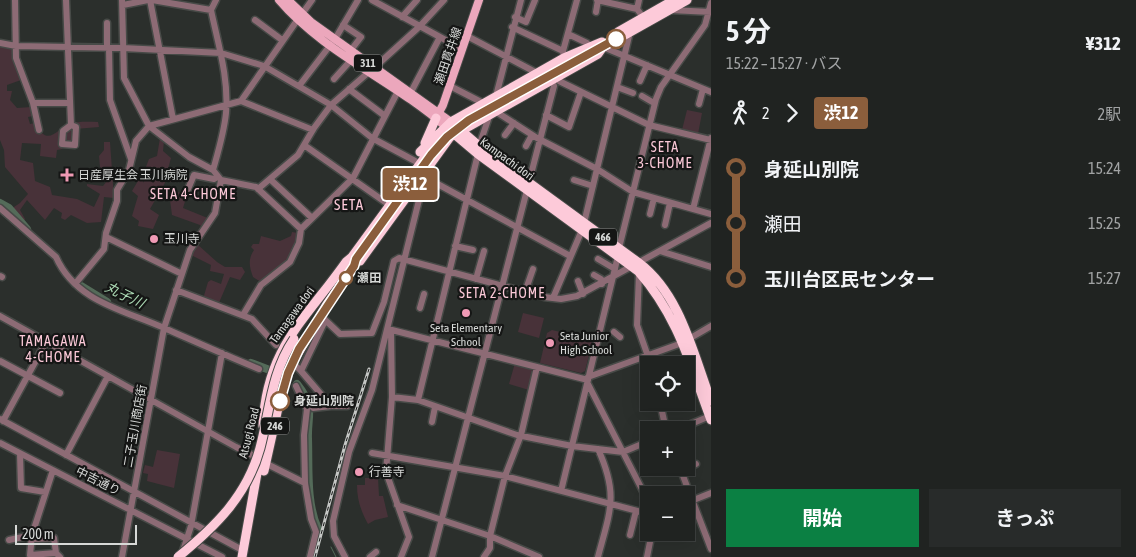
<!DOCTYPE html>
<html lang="ja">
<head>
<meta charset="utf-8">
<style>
  :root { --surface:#202321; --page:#282b2a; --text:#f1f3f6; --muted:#a2a4a5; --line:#3d403f; --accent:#0b8043 }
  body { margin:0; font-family:"Asap Condensed","Noto Sans JP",sans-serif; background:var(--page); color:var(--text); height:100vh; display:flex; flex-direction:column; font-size:19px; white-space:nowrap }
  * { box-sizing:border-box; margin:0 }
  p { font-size:16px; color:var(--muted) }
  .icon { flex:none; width:28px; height:28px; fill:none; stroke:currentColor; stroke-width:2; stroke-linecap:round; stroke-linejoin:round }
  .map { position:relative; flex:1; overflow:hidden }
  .side { display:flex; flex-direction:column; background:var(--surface); width:425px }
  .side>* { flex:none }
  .badge { padding:0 10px; border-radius:4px; font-size:18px; line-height:32px }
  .fabs { position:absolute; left:640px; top:356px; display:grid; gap:10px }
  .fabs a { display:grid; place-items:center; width:55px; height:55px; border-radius:0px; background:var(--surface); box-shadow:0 5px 20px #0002,0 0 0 1px var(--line); font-size:25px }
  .scale { position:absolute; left:15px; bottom:12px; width:122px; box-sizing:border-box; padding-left:5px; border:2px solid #d7d9d7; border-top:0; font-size:14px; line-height:18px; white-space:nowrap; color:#d7d9d7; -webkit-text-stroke:4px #151615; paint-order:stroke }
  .map>.badge { position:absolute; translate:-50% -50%; box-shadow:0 0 0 2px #fff }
  .legs { display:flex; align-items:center; gap:8px; height:55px; padding:0 15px; font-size:16px }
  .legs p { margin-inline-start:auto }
  .headline { display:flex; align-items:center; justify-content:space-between; height:85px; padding:0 15px }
  h1 { font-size:28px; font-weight:700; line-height:38px }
  .primary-button { display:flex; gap:10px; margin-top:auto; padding:10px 15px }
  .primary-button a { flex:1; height:58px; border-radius:0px; background:var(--accent); color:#fff; font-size:20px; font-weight:700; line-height:58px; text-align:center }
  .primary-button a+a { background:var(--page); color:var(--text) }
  ul { padding:0 15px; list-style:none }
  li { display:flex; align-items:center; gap:18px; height:55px; font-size:19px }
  li i { display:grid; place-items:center; width:8px; height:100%; margin:0 6px; background:currentColor }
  li i::after { content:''; width:12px; height:12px; margin:-6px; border:4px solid; border-radius:50%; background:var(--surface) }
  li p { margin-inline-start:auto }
  li:first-child i { background:linear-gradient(#0000 50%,currentColor 0) }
  li:last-child i { background:linear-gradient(currentColor 50%,#0000 0) }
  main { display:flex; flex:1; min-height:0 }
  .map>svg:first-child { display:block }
  .green { fill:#483239 }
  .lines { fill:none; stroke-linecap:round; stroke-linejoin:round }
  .stream { stroke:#546b59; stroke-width:1 }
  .river { stroke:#546b59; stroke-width:8 }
  .highway-tunnel { stroke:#454846; stroke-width:9; stroke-dasharray:9 4.5; stroke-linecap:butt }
  .minor-casing { stroke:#474a47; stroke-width:9 }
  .major-casing { stroke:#474a47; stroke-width:10 }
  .highway-casing { stroke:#474a47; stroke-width:11 }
  .minor { stroke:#8d6b75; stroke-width:6 }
  .major { stroke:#eca7bc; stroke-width:8 }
  .highway { stroke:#fdcad9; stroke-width:9 }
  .rail-casing { stroke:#c5c7c5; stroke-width:3 }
  .rail { stroke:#151615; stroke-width:1; stroke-dasharray:4; stroke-linecap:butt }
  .highway-bridge-casing { stroke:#474a47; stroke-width:11; stroke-linecap:butt }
  .highway-bridge { stroke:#fdcad9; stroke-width:9 }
  .line-1-casing { stroke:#fff; stroke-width:11 }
  .line-1 { stroke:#8b5e3c; stroke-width:8 }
  .stop-1-dot { fill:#fff; stroke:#8b5e3c; stroke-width:2.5 }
  .poi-dot { fill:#f09ab5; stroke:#151615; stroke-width:2 }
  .labels { text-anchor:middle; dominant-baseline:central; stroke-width:4.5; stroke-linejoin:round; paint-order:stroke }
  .shield { fill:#151615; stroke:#9d9e9d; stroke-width:1 }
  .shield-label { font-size:11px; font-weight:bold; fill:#d7d9d7 }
  .street-label { font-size:12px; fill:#d7d9d7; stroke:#151615 }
  .poi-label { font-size:12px; fill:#d7d9d7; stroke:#151615; text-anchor:start }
  .stop-label { font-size:12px; font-weight:bold; fill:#d7d9d7; stroke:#151615; text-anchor:start }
  .neighbourhood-label { font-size:14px; letter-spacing:1px; fill:#fcc9d8; stroke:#151615 }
  .water-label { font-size:14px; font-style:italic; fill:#abd9b4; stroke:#151615 }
  .quarter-label { font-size:15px; letter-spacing:1px; fill:#fcc9d8; stroke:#151615 }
</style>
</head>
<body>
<main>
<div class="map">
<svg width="711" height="557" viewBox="0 0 711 557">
  <rect width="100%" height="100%" fill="#2b2f2c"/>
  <path class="green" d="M0,46L14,47L21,80L7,85V91H12L10,100L17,108L31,107L33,116L28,117L30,124L35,123C48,149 57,128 70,124C78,121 89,122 98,122L99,127L75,129L73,139L67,142L62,149L57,150L56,158L40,156L41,144L22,143L20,160L33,163L35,181L50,187L52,195L77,199L94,207L100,194L87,186V184L103,186L107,181V172L100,167L99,156L104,150V142H110L114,198L104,197L101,222L87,223L71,215L65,220L61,218L62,213L54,208L45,220L27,200L20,210L25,219L24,221L13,210L14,207L20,203L28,194L5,167L4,150L0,140Z
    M687,110L702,113L698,134L682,130Z
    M160,138L164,141L163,151L171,158L166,176L172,177L171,182L166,181L150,209L159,215L153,229L138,226L139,221L132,216L138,196L132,191L141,176L144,183V172L149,159L157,156Z
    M175,191L183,194L186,198L183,208L210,219L202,228L200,225L172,215L170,200Z
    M292,232L298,233C293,260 281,266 261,282L253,277C249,266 248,259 254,250L251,247L253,244H259L261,236L280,241L291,236Z
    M197,244L217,262L225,267H242L245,272L240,280L230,277L218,305L203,299L208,282L211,280L221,284L224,274L210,271L211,265L191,255Z
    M523,313L544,318L539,338L518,332Z
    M552,330L593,340L585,371L581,373L540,363L547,333Z
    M515,363L535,369L529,390L509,384Z
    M157,450L180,454L174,488L147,481L148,474L143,473L145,465L153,467Z
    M365,478H378L379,496H383L388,517L375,520L368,524C361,511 357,500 357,485H365Z"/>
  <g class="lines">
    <path class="stream" d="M331,547L336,557"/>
    <path class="river" d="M0,203L9,208L27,229
      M81,286L107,302
      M251,363L267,369
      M297,384C316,408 307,414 308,439C309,468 306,503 318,529"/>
    <path class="highway-tunnel" d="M452,133L469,120L562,69
      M431,149L454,126"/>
    <g class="minor-casing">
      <path id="minor" d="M15,0L16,58L33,103L39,130
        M66,0L71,125L76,127L75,145L62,144L63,131L71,125
        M122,0L124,78L149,126L189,157L213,170L221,180L256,187L301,229
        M150,0L173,119
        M152,0L211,10
        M372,0L462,49L463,45
        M597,0L637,9
        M639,0L637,9L643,17
        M123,5L148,0
        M670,10L711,12
        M596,12L598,0
        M302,14L312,0
        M402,17L417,0
        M515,17L526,22L535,0
        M255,20L282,40
        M107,23V48
        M343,25L361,37L351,50
        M512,27L563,51
        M568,34L587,43L590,47
        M467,36L537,73
        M0,43L16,46L123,48L221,53L264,66L331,105L372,138L415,161
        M603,47L711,92
        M109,48L110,100L131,159
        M564,58L563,51L577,0
        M375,67L419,27L444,0
        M557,77L559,81L649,125L711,140
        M334,79L352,59
        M640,81L647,65
        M299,86L335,39L358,0
        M450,86L483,103
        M617,87L633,93
        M349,89L385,116
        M411,92L440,37
        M496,96L521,0
        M642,96L654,103
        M241,101L298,19
        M33,103H70
        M699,104L703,89
        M495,111L537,138L597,169L633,192L711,214
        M546,115L569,127L581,92
        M505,135L514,123
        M304,145L385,202
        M479,146L490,114
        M526,146L532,135
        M213,170C218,152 224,133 226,113C229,78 218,44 211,10L216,0
        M421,175L570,256
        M271,180L312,218
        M574,180L593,186
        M529,182L554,86L552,80
        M188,189L194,175L214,179L217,177
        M258,189L298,155L314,128L331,105L370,71
        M0,208L56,257C76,302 124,310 164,328C196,342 227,356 259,369
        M693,209L711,138
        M650,214L654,198
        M584,223L630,32
        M665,225L670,203
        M106,237L182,274
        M455,246L473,250
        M619,248L656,99L661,87L705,25L711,3
        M660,251L711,267
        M598,259L615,269
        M639,273L637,325L651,365
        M594,275L601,279L602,284
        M0,276L2,277
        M476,279L484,251
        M578,281L583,294
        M75,284L104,249L106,233L117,201V190L129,170L136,141L149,126L241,101L313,130
        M176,290L252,319L276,345
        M525,292L533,269
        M553,298L582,230
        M420,308L424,294
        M243,315L261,285L290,262L299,243L301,229L353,178L398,91
        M0,316L236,447L252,455L260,454
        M321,316L340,334L372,333L384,302L394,261L399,258L544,297L561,299L577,296L711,223
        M388,329L588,380
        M391,330L392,397L386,472L409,537L401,557
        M614,332L620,337
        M0,361L60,393
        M297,367L301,371L325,321
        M301,371L331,406L313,408
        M588,377L682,343L711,326
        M587,382L649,503
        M296,386L307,409L304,435L305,483L311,519L316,532L310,557
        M392,397L418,400L517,435L572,446L623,452L649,441
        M418,400L478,154
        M660,402L666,430
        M331,406H347
        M0,419L244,551
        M3,421L46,342
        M432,422L435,407
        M677,430L710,416
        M0,443L222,557
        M598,449C619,495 610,511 598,557
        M372,453L505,476L649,514
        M20,454L21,488L45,492
        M66,455L108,376
        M686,460L691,459
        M265,463L305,483
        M680,468L711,549
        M53,470L32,535L30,555L56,553L60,557
        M681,470L696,464
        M561,491L618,256
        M686,503L711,493
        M397,505L490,536L539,557
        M686,517L697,513
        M630,535L636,511
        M32,539L54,538L56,553
        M9,540L32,535
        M182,554L191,526L222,353
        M122,557L164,328L190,250L215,213L221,180
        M345,557L334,536L333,521L349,452L372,390L419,200L423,180L421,175
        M370,557L376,552
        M432,557L527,190
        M484,557L490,548V536L505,476L521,435L537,367
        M647,557L652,532"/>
    </g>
    <g class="major-casing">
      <path id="major" d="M279,0C324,53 394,81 446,127
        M288,0L311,22L451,122
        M437,116L443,105L479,0"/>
    </g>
    <g class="highway-casing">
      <path id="highway" d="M618,32L674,0
        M598,50L687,0
        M451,122L479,146L639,263C681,295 693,354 711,401
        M446,127L478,154L638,271C678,316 690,364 711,420
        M425,143L436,118
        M420,152L451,122L564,58L602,42
        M360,261L450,137L598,54L603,47
        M263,426C266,349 305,320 346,262L352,257L431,149
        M264,471L282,390L290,367L327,304L354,266L360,253
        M242,557L261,451"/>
    </g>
    <use href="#minor" class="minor"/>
    <use href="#major" class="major"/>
    <use href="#highway" class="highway"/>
    <g class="rail-casing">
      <path id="rail" d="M315,557L345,445L369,369"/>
    </g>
    <use href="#rail" class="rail"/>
    <g class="highway-bridge-casing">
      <path id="highway-bridge" d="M178,557C215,527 247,496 260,448C270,411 271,373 294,339"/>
    </g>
    <use href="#highway-bridge" class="highway-bridge"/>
  </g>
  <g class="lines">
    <g class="line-1-casing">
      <path id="line-1" d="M280,401L288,373L299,349L354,266L356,259L431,155L447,137L469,120L616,39"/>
    </g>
    <use href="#line-1" class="line-1"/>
  </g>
  <g class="stop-1-dot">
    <circle cx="616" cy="39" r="9"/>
    <circle cx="346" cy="278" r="6"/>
    <circle cx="280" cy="401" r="9"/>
  </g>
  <g class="poi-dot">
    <path d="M64.5 167.5h5v5h5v5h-5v5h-5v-5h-5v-5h5z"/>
    <circle cx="154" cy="239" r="5"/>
    <circle cx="466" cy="313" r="5"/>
    <circle cx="550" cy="343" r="5"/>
    <circle cx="359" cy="472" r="5"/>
  </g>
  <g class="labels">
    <g class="shield">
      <rect x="354" y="54.5" width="28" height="17" rx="4"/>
      <rect x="589" y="228.5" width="28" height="17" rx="4"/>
      <rect x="261" y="417.5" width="28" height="17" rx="4"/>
    </g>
    <g class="shield-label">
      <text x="368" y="63">311</text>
      <text x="603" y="237">466</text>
      <text x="275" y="426">246</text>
    </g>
    <g class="street-label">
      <text transform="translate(448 56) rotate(-71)">瀬田貫井線</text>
      <text transform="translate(507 159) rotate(36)">Kampachi dori</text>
      <text transform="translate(292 315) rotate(-54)">Tamagawa dori</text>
      <text transform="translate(135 426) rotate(-80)">二子玉川商店街</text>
      <text transform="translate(249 433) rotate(-76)">Atsugi Road</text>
      <text transform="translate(98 481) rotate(27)">中吉通り</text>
    </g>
    <g class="poi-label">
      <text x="78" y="175">日産厚生会 玉川病院</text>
      <text x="164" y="239">玉川寺</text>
      <text x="466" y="328" text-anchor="middle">Seta Elementary<tspan x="466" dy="14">School</tspan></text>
      <text x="560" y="336">Seta Junior<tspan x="560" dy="14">High School</tspan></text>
      <text x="369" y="472">行善寺</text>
    </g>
    <g class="stop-label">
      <text x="357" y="278">瀬田</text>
      <text x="294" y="401">身延山別院</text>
    </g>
    <g class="neighbourhood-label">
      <text x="665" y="147">SETA<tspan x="665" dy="16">3-CHOME</tspan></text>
      <text x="193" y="194">SETA 4-CHOME</text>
      <text x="502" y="293">SETA 2-CHOME</text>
      <text x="53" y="341">TAMAGAWA<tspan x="53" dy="16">4-CHOME</tspan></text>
    </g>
    <g class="water-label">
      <text transform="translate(125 295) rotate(26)">丸子川</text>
    </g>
    <g class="quarter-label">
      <text x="349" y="204">SETA</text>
    </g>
  </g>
</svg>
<div class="fabs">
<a><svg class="icon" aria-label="locate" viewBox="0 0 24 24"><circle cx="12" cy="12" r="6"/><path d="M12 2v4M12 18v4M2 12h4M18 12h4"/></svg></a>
<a>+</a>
<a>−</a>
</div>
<div class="scale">200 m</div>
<b class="badge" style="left:410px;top:184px;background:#8b5e3c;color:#fff">渋12</b>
</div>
<section class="side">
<div class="headline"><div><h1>5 分</h1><p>15:22 – 15:27 · バス</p></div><b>¥312</b></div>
<div class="legs"><svg class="icon" aria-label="walk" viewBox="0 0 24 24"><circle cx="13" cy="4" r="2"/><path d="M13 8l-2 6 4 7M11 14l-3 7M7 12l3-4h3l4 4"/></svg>2<svg class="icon" aria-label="forward" viewBox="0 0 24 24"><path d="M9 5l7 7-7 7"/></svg><b class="badge" style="background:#8b5e3c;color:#fff">渋12</b><p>2駅</p></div>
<ul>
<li><i style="color:#8b5e3c"></i><b>身延山別院</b><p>15:24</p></li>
<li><i style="color:#8b5e3c"></i><span>瀬田</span><p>15:25</p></li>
<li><i style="color:#8b5e3c"></i><b>玉川台区民センター</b><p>15:27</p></li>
</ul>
<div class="primary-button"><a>開始</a><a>きっぷ</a></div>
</section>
</main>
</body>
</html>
